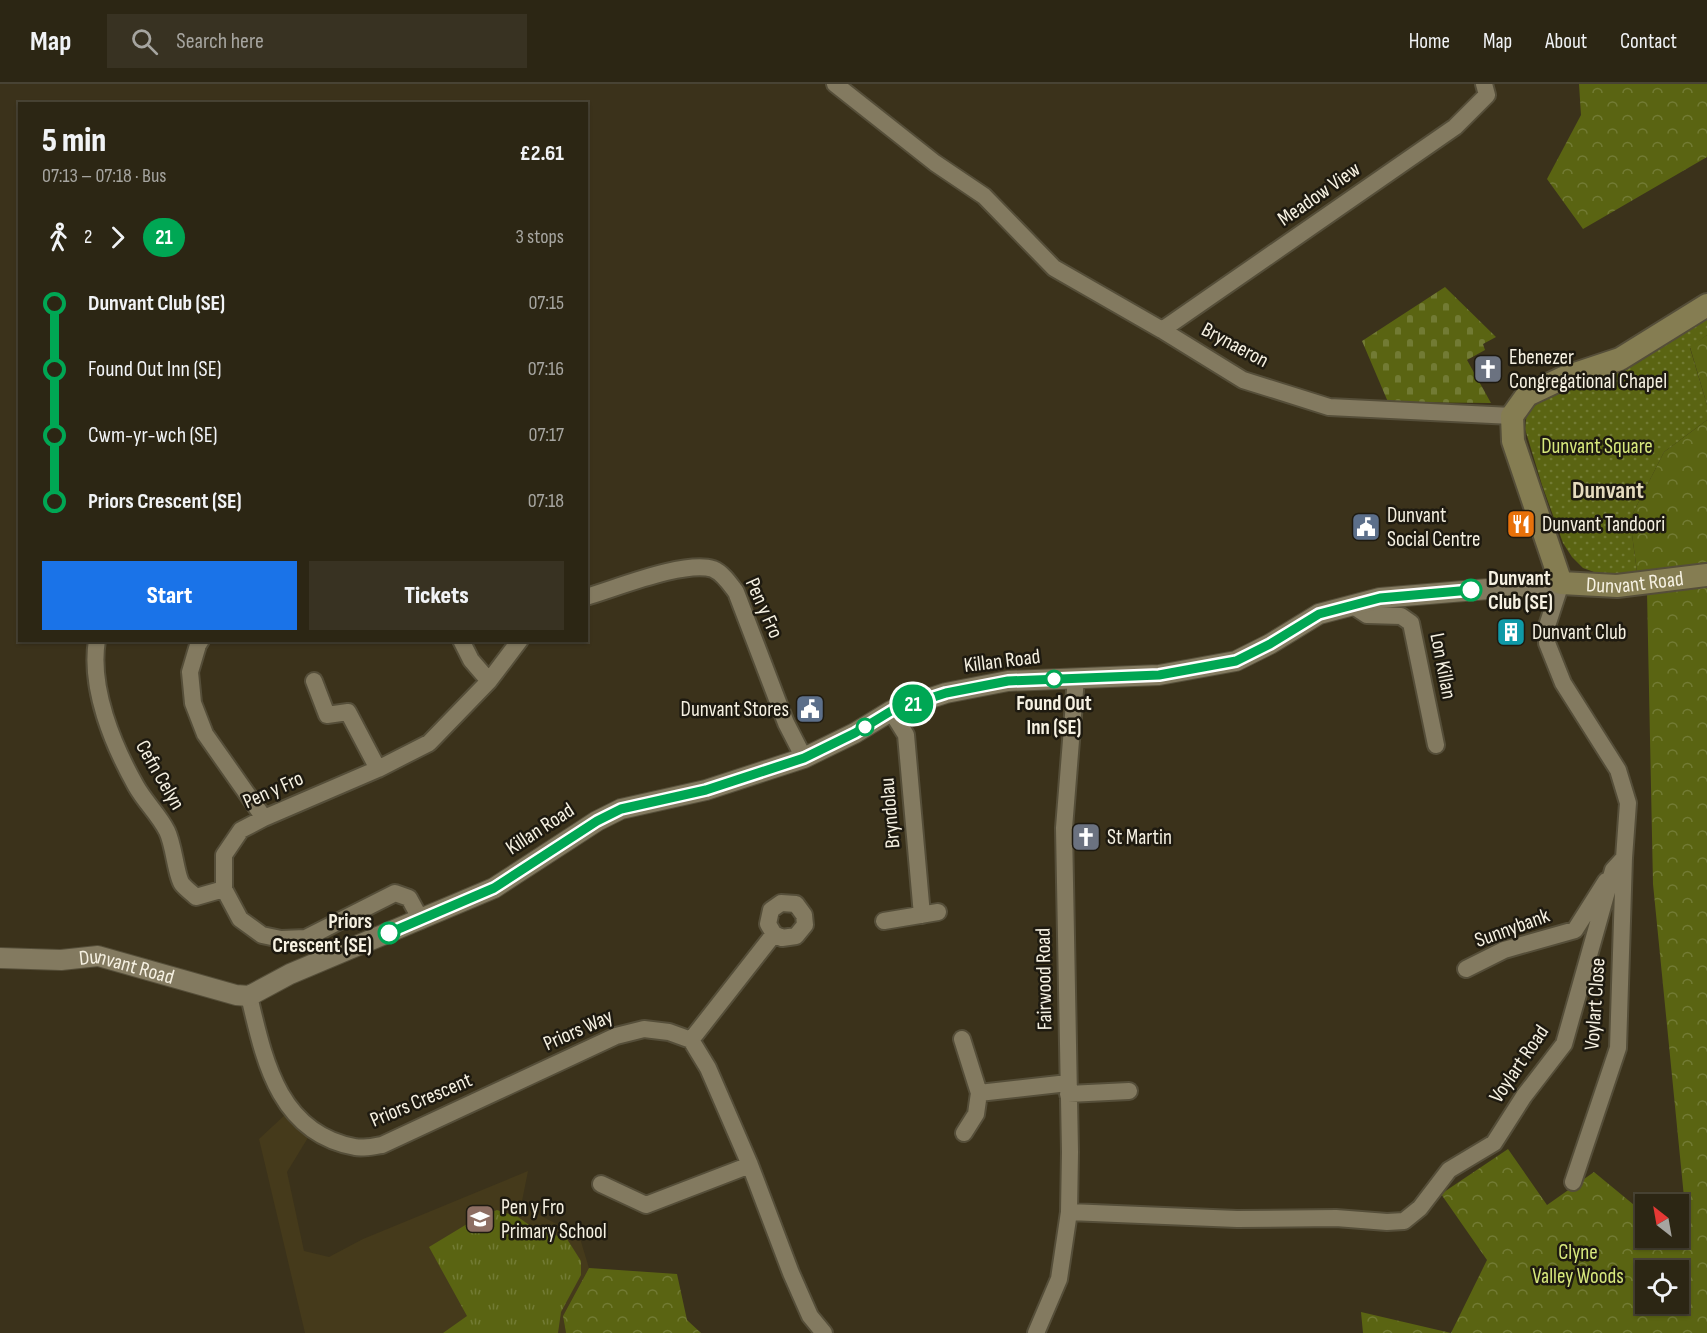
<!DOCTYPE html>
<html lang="en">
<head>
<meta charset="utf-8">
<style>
  :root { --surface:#2c2614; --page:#383222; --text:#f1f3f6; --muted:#a6a5a0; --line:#484334; --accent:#1a73e8 }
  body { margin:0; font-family:"Sofia Sans Condensed",sans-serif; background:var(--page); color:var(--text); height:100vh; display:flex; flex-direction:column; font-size:22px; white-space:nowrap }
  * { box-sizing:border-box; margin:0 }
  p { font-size:20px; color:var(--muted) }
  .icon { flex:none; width:33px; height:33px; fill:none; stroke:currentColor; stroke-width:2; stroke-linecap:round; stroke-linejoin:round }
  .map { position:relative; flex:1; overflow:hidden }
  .details { position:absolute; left:18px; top:18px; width:570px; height:540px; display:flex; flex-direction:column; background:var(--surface); border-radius:0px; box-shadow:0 2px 4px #0004,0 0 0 2px var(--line) }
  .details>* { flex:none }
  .badge { padding:0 12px; border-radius:20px; font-size:21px; line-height:39px }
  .needle { width:39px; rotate:329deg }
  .buttons { position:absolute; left:1635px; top:1110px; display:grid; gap:12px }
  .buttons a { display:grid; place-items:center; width:54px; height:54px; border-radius:0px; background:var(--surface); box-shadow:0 2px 4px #0004,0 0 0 2px var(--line); font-size:30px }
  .map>.badge { position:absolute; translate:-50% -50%; box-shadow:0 0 0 3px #fff }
  .legs { display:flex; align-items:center; gap:9px; height:66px; padding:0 24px; font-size:20px }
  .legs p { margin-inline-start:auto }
  .head { display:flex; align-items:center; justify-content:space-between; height:102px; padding:0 24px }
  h1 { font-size:33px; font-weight:800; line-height:45px }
  .primary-button { display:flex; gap:12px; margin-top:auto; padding:12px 24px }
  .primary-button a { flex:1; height:69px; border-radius:0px; background:var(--accent); color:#fff; font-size:24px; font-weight:800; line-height:69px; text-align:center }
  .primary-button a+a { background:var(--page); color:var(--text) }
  ul { padding:0 24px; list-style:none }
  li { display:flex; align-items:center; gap:21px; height:66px; font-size:22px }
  li i { display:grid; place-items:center; width:9px; height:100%; margin:0 8px; background:currentColor }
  li i::after { content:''; width:15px; height:15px; margin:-8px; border:4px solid; border-radius:50%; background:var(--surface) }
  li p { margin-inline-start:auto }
  li:first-child i { background:linear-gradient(#0000 50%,currentColor 0) }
  li:last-child i { background:linear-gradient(currentColor 50%,#0000 0) }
  header { display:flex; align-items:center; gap:36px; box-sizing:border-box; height:84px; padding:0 30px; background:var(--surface); border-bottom:2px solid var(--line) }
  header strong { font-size:28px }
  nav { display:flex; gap:33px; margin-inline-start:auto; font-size:21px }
  .search { width:420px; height:54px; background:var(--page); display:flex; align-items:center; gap:15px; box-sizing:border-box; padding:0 21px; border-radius:0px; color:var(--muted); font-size:22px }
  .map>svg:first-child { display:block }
  .built { fill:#453a1b }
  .grass { fill:url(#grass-tufts) }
  .forest { fill:url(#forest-crowns); fill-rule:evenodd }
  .cemetery { fill:url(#cemetery-stones) }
  .park { fill:url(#park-dots) }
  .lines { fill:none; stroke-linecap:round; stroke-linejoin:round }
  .minor-casing { stroke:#554e39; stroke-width:20 }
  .tertiary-casing { stroke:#554e39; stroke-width:22 }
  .secondary-casing { stroke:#554e39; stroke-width:26 }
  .minor { stroke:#837a60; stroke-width:16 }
  .tertiary { stroke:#837a60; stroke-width:20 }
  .secondary { stroke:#857d52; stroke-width:22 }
  .line-1-casing { stroke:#fff; stroke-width:14 }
  .line-1 { stroke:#00a754; stroke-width:9 }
  .stop-1-dot { fill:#fff; stroke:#00a754; stroke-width:3 }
  .labels { text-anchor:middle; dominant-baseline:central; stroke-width:5; stroke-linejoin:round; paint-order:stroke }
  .street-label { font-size:21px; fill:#f6f1e2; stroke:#1e1a10 }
  .poi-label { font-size:21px; fill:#f6f1e2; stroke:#1e1a10; text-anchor:start }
  .park-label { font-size:21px; fill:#d7e87c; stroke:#1e1a10 }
  .stop-label { font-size:21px; font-weight:bold; fill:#f6f1e2; stroke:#1e1a10; text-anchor:start }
  .quarter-label { font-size:24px; font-weight:bold; fill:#e6dcbf; stroke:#1e1a10 }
</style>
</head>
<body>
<header>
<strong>Map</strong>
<div class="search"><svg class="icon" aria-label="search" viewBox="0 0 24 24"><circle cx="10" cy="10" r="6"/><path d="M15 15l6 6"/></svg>Search here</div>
<nav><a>Home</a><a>Map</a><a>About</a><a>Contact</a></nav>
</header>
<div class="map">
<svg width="1707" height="1249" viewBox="0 0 1707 1249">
  <defs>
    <pattern id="grass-tufts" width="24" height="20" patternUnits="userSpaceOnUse" patternTransform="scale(1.5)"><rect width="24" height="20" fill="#5a6412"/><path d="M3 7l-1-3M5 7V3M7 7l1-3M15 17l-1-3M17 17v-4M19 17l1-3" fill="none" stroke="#727b34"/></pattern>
    <pattern id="forest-crowns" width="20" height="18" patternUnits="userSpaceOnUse" patternTransform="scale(1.5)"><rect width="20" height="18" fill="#5a6412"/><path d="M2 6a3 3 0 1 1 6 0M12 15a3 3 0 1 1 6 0" fill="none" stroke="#727b34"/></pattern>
    <pattern id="cemetery-stones" width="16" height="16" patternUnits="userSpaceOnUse" patternTransform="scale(1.5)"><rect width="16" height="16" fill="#5a6412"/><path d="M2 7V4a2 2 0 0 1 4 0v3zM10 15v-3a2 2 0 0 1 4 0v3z" fill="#727b34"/></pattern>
    <pattern id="park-dots" width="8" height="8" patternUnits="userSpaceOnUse" patternTransform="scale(1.5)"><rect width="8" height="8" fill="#5a6412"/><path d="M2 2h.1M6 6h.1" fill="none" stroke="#727b34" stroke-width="1.8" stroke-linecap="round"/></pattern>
  </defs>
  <rect width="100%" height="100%" fill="#3b321b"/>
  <path class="built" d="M287,1029L309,1052L287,1088L304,1167L329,1173L363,1155L528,1087L521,1122L579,1151L589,1184L563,1232L566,1249H305L259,1055Z"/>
  <path class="grass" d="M497,1126L518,1133L532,1143L567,1155L581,1177V1191L561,1228L558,1249H443L467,1232L429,1163L477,1134Z"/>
  <path class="forest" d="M1579,0H1707V73L1583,145L1547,95L1581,31Z
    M1707,251V321L1690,263Z
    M1707,336V1249H1363L1361,1228L1451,1249L1487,1176L1441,1110L1508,1065L1547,1121L1594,1088L1645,1130L1646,1154H1678V1120H1667L1684,1113L1653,800L1647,508L1637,488L1630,435L1664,368ZM1646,1186H1678V1220H1646Z
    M589,1184L677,1190L687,1236L701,1249H566L563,1232Z"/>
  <path class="cemetery" d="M1445,203L1496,253L1483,260L1485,266L1467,276L1491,319L1388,318L1362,257Z"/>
  <path class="park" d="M1707,234V251L1690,264L1707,321V336L1664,368L1630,435L1637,488L1612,492L1597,489L1583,484L1572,473L1563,459L1542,401L1525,345L1527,327L1543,316L1636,280Z"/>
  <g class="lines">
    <g class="minor-casing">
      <path id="minor" d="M835,0L935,79L984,112L1054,184L1162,246L1243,296L1329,323L1512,332
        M1162,246L1455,43L1487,11L1484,0
        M586,513C617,504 685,476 713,485C723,489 730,500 736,508L786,639L804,674
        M1352,521L1367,531L1401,532L1411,539L1436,661
        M97,556C89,604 113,661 136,702C145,718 159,731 167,747C174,761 176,792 182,800C186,805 192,809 196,813L224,805
        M201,556L198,561L190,588L193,619L205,650L264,734
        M461,556L471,576L489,597
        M314,597L327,631L348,628L378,685
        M891,627L906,651L922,831
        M421,836L409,814L395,809L306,854L281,855L262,851L240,835L224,805V771L241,746L264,734L378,685L429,659L489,597L520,556
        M884,837L938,828
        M1466,885L1504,866L1575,846L1606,797
        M249,912C264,975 278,1049 355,1063C363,1065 374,1062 382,1061L616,952L644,945L669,948L691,956L708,984L750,1081L791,1189L810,1232L824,1249
        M962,955L979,1009L976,1030L964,1049
        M691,956L774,850L768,840L771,826L781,819L796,820L804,831L805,841L796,852L782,854L774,850
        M979,1009L1068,999
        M1068,1010L1129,1007
        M1573,1098L1618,964L1624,774
        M601,1100L646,1121L750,1081
        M1069,1128L1237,1135L1336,1134L1387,1138L1404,1137L1420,1124L1449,1086L1494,1059L1524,1012L1564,960L1613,786L1624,774L1628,719L1618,686L1563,599L1547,559V542L1561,499
        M1036,1249L1059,1195L1069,1128L1070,1068L1064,744L1076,594"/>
    </g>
    <g class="tertiary-casing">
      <g id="tertiary">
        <path id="s1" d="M0,874L61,876L98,872L236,911L249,912L290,890L494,804L597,737L621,725L706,706L804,674L855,649L891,627L946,609L1008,597L1159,591L1236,577L1270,560L1319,530L1380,514L1561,499"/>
      </g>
    </g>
    <g class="secondary-casing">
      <g id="secondary">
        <path id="s2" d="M1707,221L1620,275L1563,294L1527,311L1512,332L1513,357L1561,499L1617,502L1707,491"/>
      </g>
    </g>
    <use href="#minor" class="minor"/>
    <use href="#tertiary" class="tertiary"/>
    <use href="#secondary" class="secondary"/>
  </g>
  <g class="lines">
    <g class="line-1-casing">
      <path id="line-1" d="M389,849L494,804L597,737L621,725L706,706L804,674L855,649L891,627L909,621L946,609L1008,597L1159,591L1236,577L1270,560L1319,530L1380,514L1471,506"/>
    </g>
    <use href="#line-1" class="line-1"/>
  </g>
  <defs>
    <g id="church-square" transform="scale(1.5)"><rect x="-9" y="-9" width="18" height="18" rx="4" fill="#6b7280" stroke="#1e1a10"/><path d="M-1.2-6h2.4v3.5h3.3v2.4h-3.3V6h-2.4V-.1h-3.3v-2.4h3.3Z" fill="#fff"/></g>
    <g id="restaurant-square" transform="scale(1.5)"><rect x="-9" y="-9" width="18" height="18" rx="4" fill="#e8710a" stroke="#1e1a10"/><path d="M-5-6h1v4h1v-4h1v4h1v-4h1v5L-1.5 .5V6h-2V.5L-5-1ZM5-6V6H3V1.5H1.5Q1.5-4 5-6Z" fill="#fff"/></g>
    <g id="civic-square" transform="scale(1.5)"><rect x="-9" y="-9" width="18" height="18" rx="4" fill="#5c6f8a" stroke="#1e1a10"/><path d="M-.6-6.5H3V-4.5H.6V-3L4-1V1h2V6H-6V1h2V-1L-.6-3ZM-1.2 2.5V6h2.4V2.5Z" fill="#fff"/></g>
    <g id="building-square" transform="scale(1.5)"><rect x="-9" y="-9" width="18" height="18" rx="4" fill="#0f9aa8" stroke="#1e1a10"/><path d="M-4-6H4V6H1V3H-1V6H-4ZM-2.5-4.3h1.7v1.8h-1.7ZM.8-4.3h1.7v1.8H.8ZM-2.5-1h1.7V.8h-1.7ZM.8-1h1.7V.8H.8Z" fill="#fff"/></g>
    <g id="school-square" transform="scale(1.5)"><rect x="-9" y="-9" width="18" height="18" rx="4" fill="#8d6e63" stroke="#1e1a10"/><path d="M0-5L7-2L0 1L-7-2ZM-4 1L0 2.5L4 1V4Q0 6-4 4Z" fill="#fff"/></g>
  </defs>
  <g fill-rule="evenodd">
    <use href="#church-square" x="1488" y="285"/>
    <use href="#restaurant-square" x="1521" y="440"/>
    <use href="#civic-square" x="1366" y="443"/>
    <use href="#building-square" x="1511" y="548"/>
    <use href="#civic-square" x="810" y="625"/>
    <use href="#church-square" x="1086" y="753"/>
    <use href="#school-square" x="480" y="1135"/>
  </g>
  <g class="stop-1-dot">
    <circle cx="1471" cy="506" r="10"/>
    <circle cx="1054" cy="595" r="8"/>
    <circle cx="865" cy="643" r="8"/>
    <circle cx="389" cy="849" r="10"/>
  </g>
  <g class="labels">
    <g class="street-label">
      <text transform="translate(1319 110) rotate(-35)">Meadow View</text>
      <text transform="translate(1235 261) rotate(28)">Brynaeron</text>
      <text stroke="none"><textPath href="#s2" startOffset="477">Dunvant Road</textPath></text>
      <text transform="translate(764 524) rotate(66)">Pen y Fro</text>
      <text transform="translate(1002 577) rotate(-7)">Killan Road</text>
      <text transform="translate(1443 582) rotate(79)">Lon Killan</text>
      <text transform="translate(160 691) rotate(60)">Cefn Celyn</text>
      <text transform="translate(273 706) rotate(-24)">Pen y Fro</text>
      <text transform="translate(890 729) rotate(-95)">Bryndolau</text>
      <text transform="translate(540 745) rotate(-33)">Killan Road</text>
      <text transform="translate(1512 844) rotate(-20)">Sunnybank</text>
      <text stroke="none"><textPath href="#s1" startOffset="128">Dunvant Road</textPath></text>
      <text transform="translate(1044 895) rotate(-91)">Fairwood Road</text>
      <text transform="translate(1595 920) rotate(-86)">Voylart Close</text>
      <text transform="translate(578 946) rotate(-24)">Priors Way</text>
      <text transform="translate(1519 980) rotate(-56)">Voylart Road</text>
      <text transform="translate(421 1016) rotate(-23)">Priors Crescent</text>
    </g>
    <g class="poi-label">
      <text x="1509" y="273">Ebenezer<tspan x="1509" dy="24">Congregational Chapel</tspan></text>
      <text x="1387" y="431">Dunvant<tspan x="1387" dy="24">Social Centre</tspan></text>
      <text x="1542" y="440">Dunvant Tandoori</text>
      <text x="1532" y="548">Dunvant Club</text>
      <text x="789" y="625" text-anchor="end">Dunvant Stores</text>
      <text x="1107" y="753">St Martin</text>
      <text x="501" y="1123">Pen y Fro<tspan x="501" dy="24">Primary School</tspan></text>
    </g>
    <g class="park-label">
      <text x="1597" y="362">Dunvant Square</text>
      <text x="1578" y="1168">Clyne<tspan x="1578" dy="24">Valley Woods</tspan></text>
    </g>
    <g class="stop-label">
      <text x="1488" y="494">Dunvant<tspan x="1488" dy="24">Club (SE)</tspan></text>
      <text x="1054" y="619" text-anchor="middle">Found Out<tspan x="1054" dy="24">Inn (SE)</tspan></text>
      <text x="372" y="837" text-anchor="end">Priors<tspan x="372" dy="24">Crescent (SE)</tspan></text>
    </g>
    <g class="quarter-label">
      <text x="1608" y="406">Dunvant</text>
    </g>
  </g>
</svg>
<div class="buttons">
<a><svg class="needle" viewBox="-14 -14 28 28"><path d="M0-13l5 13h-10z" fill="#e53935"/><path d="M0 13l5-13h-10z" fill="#a6a5a0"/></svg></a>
<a><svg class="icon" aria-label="locate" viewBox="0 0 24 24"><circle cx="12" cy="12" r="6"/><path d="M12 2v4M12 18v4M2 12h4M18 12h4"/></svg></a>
</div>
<b class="badge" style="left:913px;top:620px;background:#00a754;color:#fff">21</b>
<section class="details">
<div class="head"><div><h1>5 min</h1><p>07:13 – 07:18 · Bus</p></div><b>£2.61</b></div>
<div class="legs"><svg class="icon" aria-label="walk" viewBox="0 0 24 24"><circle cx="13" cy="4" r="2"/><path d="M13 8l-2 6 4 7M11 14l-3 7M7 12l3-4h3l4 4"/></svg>2<svg class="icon" aria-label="forward" viewBox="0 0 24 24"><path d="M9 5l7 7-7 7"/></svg><b class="badge" style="background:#00a754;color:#fff">21</b><p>3 stops</p></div>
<ul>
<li><i style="color:#00a754"></i><b>Dunvant Club (SE)</b><p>07:15</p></li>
<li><i style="color:#00a754"></i><span>Found Out Inn (SE)</span><p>07:16</p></li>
<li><i style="color:#00a754"></i><span>Cwm-yr-wch (SE)</span><p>07:17</p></li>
<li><i style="color:#00a754"></i><b>Priors Crescent (SE)</b><p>07:18</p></li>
</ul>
<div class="primary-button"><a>Start</a><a>Tickets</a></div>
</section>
</div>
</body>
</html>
